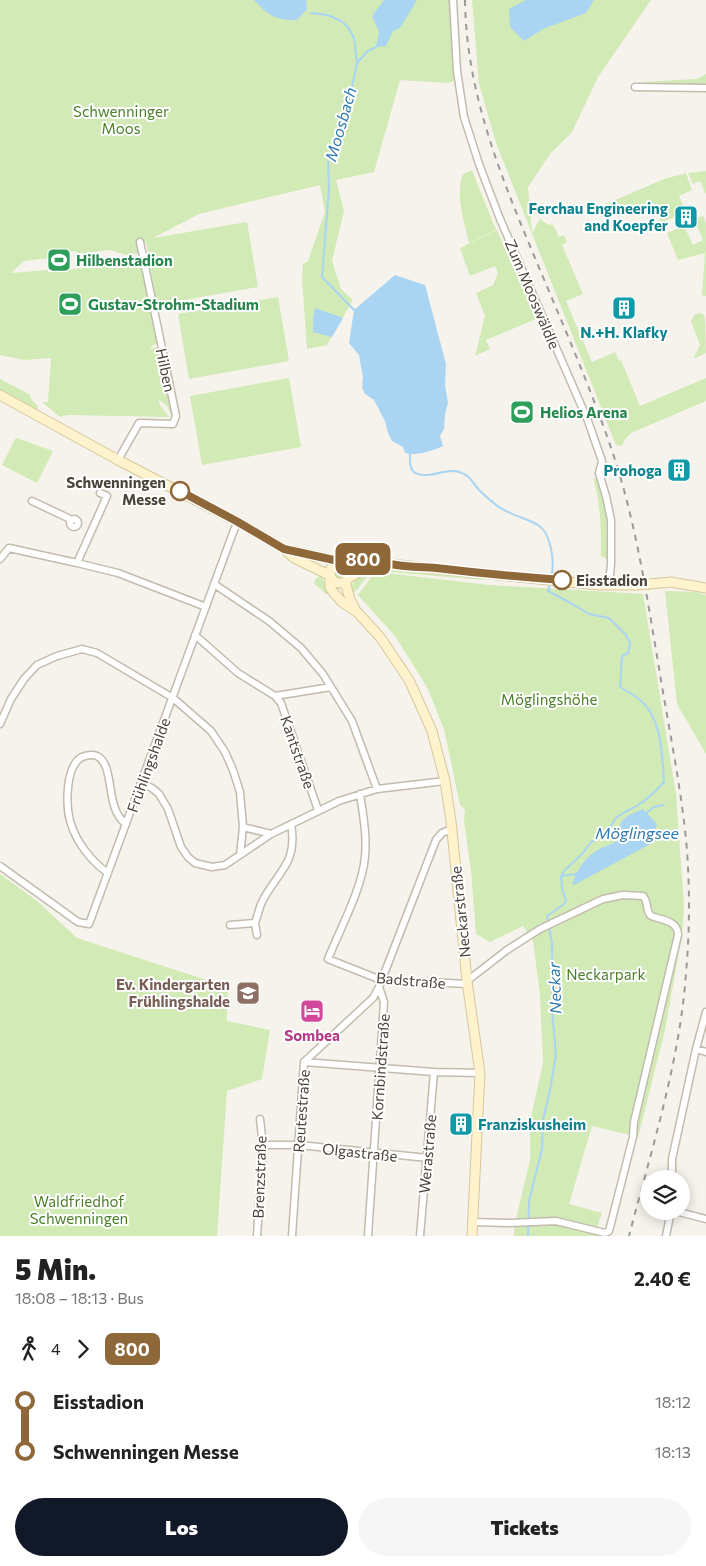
<!DOCTYPE html>
<html lang="de">
<head>
<meta charset="utf-8">
<style>
  :root { --surface:#fff; --page:#f6f6f6; --text:#222; --muted:#767676; --accent:#111827 }
  body { margin:0; font-family:Commissioner,sans-serif; background:var(--page); color:var(--text); height:100vh; display:flex; flex-direction:column; font-size:19px; white-space:nowrap }
  * { box-sizing:border-box; margin:0 }
  p { font-size:16px; color:var(--muted) }
  .icon { flex:none; width:28px; height:28px; fill:none; stroke:currentColor; stroke-width:2; stroke-linecap:round; stroke-linejoin:round }
  .map { position:relative; height:1236px; overflow:hidden }
  .panel { display:flex; flex-direction:column; background:var(--surface); flex:1 }
  .panel>* { flex:none }
  .badge { padding:0 10px; border-radius:8px; font-size:18px; line-height:32px }
  .controls { position:absolute; left:640px; top:1170px; display:grid; gap:10px }
  .controls a { display:grid; place-items:center; width:50px; height:50px; border-radius:50%; background:var(--surface); box-shadow:0 2px 12px #0003; font-size:25px }
  .map>.badge { position:absolute; translate:-50% -50%; box-shadow:0 0 0 2px #fff }
  .legs { display:flex; align-items:center; gap:8px; height:55px; padding:0 15px; font-size:16px }
  .legs p { margin-inline-start:auto }
  .head { display:flex; align-items:center; justify-content:space-between; height:85px; padding:0 15px }
  h1 { font-size:28px; font-weight:800; line-height:38px }
  .cta { display:flex; gap:10px; margin-top:auto; padding:10px 15px }
  .cta a { flex:1; height:58px; border-radius:30px; background:var(--accent); color:#fff; font-size:20px; font-weight:800; line-height:58px; text-align:center }
  .cta a+a { background:var(--page); color:var(--text) }
  ul { padding:0 15px; list-style:none }
  li { display:flex; align-items:center; gap:18px; height:50px; font-size:19px }
  li i { display:grid; place-items:center; width:8px; height:100%; margin:0 6px; background:currentColor }
  li i::after { content:''; width:12px; height:12px; margin:-6px; border:4px solid; border-radius:50%; background:var(--surface) }
  li p { margin-inline-start:auto }
  li:first-child i { background:linear-gradient(#0000 50%,currentColor 0) }
  li:last-child i { background:linear-gradient(currentColor 50%,#0000 0) }
  .map>svg:first-child { display:block }
  .green { fill:#d2eab5 }
  .water { fill:#a9d4f2 }
  .lines { fill:none; stroke-linecap:round; stroke-linejoin:round }
  .stream { stroke:#a9d4f2; stroke-width:2 }
  .street-casing { stroke:#c2bbae; stroke-width:9 }
  .secondary-casing { stroke:#d6c79b; stroke-width:11 }
  .street { stroke:#fff; stroke-width:6 }
  .secondary { stroke:#fff3cd; stroke-width:9 }
  .rail { stroke:#9a9a9a; stroke-width:2; stroke-dasharray:6 6; stroke-linecap:butt }
  .secondary-bridge-casing { stroke:#d6c79b; stroke-width:11; stroke-linecap:butt }
  .secondary-bridge { stroke:#fff3cd; stroke-width:9 }
  .line-1-casing { stroke:#fff; stroke-width:11 }
  .line-1 { stroke:#8f683a; stroke-width:8 }
  .stop-1-dot { fill:#fff; stroke:#8f683a; stroke-width:2.5 }
  .labels { text-anchor:middle; dominant-baseline:central; stroke-width:4; stroke-linejoin:round; paint-order:stroke }
  .park-label { font-size:15px; fill:#4a7f2a; stroke:#fff }
  .culture-label { font-size:15px; font-weight:bold; fill:#0d838f; stroke:#fff; text-anchor:end }
  .leisure-label { font-size:15px; font-weight:bold; fill:#27864d; stroke:#fff; text-anchor:start }
  .street-label { font-size:15px; fill:#4b4439; stroke:#fff }
  .stop-label { font-size:15px; font-weight:bold; fill:#4b4439; stroke:#fff; text-anchor:end }
  .education-label { font-size:15px; font-weight:bold; fill:#785e54; stroke:#fff; text-anchor:end }
  .hotel-label { font-size:15px; font-weight:bold; fill:#b23c85; stroke:#fff }
  .water-label { font-size:16px; font-style:italic; fill:#2e7ab2; stroke:#fff }
</style>
</head>
<body>
<div class="map">
<svg width="706" height="1236" viewBox="0 0 706 1236">
  <rect width="100%" height="100%" fill="#f6f3ec"/>
  <path class="green" d="M0,0H449L456,80L448,83L400,80L374,172L336,180L344,211L332,261L341,289L353,300L327,345L307,349L302,278L303,264L308,261L325,212L320,185L199,214L153,238L247,222L258,287L157,305L146,242L137,247L138,253L129,256L110,250L77,254L76,251L50,255L49,258L24,261L11,273L48,270V272L116,264L117,259L141,267L157,343L151,347V349L157,347L172,417L167,406L158,399L160,405L169,417L68,415L60,417L42,402H48L51,358L24,360L0,355Z
    M472,0H651L598,77L572,132L550,154L528,187L532,233L540,219L547,224L553,225L559,237L564,235L567,242L562,245L583,294L566,301L592,362L615,352L619,361L621,360L640,406L706,378V401L631,433L626,438L622,446L616,445L496,143L479,84Z
    M706,74V84L650,86L644,82L697,79Z
    M472,170L496,230L469,243C464,221 455,195 463,174Z
    M706,171V194L700,181L693,184L688,173Z
    M686,173L692,190L679,196L686,212L661,223C659,217 658,209 652,206C641,199 618,211 607,215L599,207L664,179Z
    M703,216L706,223V296L702,295L705,253L678,260L667,233L684,226L693,245L703,240L694,219Z
    M497,230L536,319L486,340L490,349L475,356L485,316L476,293L493,285L498,273L495,266L470,276L460,248Z
    M278,297L289,361L189,379L178,314Z
    M699,313L703,314L705,318L706,353L693,359L700,345L691,321L694,315Z
    M289,378L301,447L202,465L190,396Z
    M0,379L29,394L32,400L38,406L36,411L0,391Z
    M17,438L53,451L37,483L2,465L15,439Z
    M593,478L597,479L606,513L607,559L601,556C601,529 601,504 593,478Z
    M333 573a6 6 0 1 1 12 0a6 6 0 1 1-12 0Z
    M373,568H383L477,577L484,578V580L377,571Z
    M365,571H370V573L357,590L350,595C350,583 356,579 365,571Z
    M386,573L489,585L643,594L676,794L684,906L682,935L665,1030L638,1137L592,1126L569,1204L602,1213L595,1234L601,1236H514V1227L530,1160V1121L543,1063L540,995L533,941L523,926L490,942L476,934L471,871L464,822L465,810L460,805L444,729L427,687L395,636L358,595L371,577Z
    M321,576L329,590L327,595L314,583L316,578Z
    M665,591L696,592L706,595V754L677,704Z
    M0,874L37,901L77,938L228,987L227,1021L270,1030L262,1079L227,1091L217,1236H0Z"/>
  <path class="water" d="M254,0H306L307,9L297,20C275,20 269,16 254,0Z
    M384,0H417L400,28L393,31L386,46L376,47L379,32L372,16Z
    M526,0H594L586,13L543,29L524,41L510,27L509,9Z
    M395,275L425,285L446,364L445,385L448,403L445,414L444,429L440,436L443,446C432,451 416,456 405,453L403,447L392,441L388,433L385,421L374,400L365,394L362,388L363,377L359,355L349,343L354,310Z
    M315,308L343,318L332,337L313,332V319Z
    M643,809L657,824L652,843L574,885L572,884C577,869 587,855 601,848C605,846 611,845 615,842C623,837 617,828 622,821C627,815 636,812 643,809Z"/>
  <g class="lines">
    <path class="stream" d="M311,13L328,15L341,21L348,27L354,38L357,63L350,96L328,160L329,189L322,277L354,310
      M357,63L368,51L376,47
      M410,454C410,460 409,468 414,472C427,481 446,467 459,472C470,475 472,482 479,490C484,495 490,500 496,505C509,515 524,517 538,525C552,534 555,564 551,578
      M550,583L548,591L576,606L589,614L609,618L626,635L630,643L628,653L622,656L620,687C627,691 634,695 640,700C662,718 662,755 664,782C656,791 648,799 638,805C621,816 615,812 608,834L591,842L583,853L565,870L561,876
      M645,814L654,807L664,805
      M548,922L547,916L563,905L566,900L562,889L561,876L577,874
      M528,1236L529,1201L542,1149L543,1120L550,1090L556,1055L552,1011V943L549,927"/>
    <g class="street-casing">
      <path id="street" d="M453,0L457,71L464,117L479,164L500,219L588,421L602,461L599,473L606,496L611,520V564L609,585
        M635,87L706,88
        M118,460L139,423L173,424L176,416L140,242
        M100,493L107,496L77,563L118,573L206,607
        M32,501L68,518L71,521
        M70 523a4 4 0 1 1 8 0a4 4 0 1 1-8 0Z
        M0,559L9,548L77,563
        M214,584L269,621L301,648L323,674L352,721L377,789
        M195,635L238,673L275,696L281,703L318,810
        M275,696L331,687
        M0,724L11,699L24,679L37,665L57,656L82,649L97,653L173,698L211,731L225,752L233,770L240,792L243,827
        M141,783L152,788L159,794L168,809L181,847L188,857L195,863L212,867L225,865L271,834L339,801L377,789L445,781
        M360,794C363,814 367,836 365,856C363,887 340,929 328,959L381,980L468,984
        M240,855L243,827L271,834
        M0,866L78,922L89,924L234,530L238,522
        M108,873C91,861 76,842 70,821C66,806 65,766 82,757C87,755 92,754 97,756C116,766 104,808 126,824
        M255,923L257,935
        M230,925L255,923C258,915 259,907 263,900C279,870 298,863 291,824
        M467,981L507,950L540,929L603,899L623,895L643,896C649,902 645,910 651,916C663,920 678,921 678,935L634,1122L633,1137L609,1231L605,1233L556,1221L510,1223L472,1222
        M696,1049L706,1052
        M304,1062L434,1072L480,1073
        M263,1145H299L428,1158
        M672,1179V1159L696,1049L706,1012
        M675,1211L706,1219
        M257,1236L263,1145L260,1119
        M292,1236L304,1062L373,998L379,987L436,840L442,833L452,829
        M368,1236L384,1002L379,987
        M420,1236L434,1072
        M666,1236L671,1211"/>
    </g>
    <g class="secondary-casing">
      <path id="secondary" d="M0,395L118,460L238,522L284,549L294,558L329,575
        M284,549L334,560L339,563
        M330 573a10 10 0 1 1 20 0a10 10 0 1 1-20 0Z
        M343,563C357,557 375,559 390,564L598,585H637
        M330,578V587L333,592L342,602L357,612L380,637L409,680L432,731L445,781L451,821L467,981L480,1073L472,1236
        M349,578L365,568L384,564
        M345,582L350,599L355,609
        M650,584L671,582L706,588"/>
    </g>
    <use href="#street" class="street"/>
    <use href="#secondary" class="secondary"/>
    <path class="rail" d="M465,0C466,87 497,167 530,246C557,311 586,376 609,442C635,515 646,592 659,668C668,724 680,781 686,839C690,883 690,929 686,973C680,1061 651,1151 629,1236"/>
    <g class="secondary-bridge-casing">
      <path id="secondary-bridge" d="M637,585L650,584"/>
    </g>
    <use href="#secondary-bridge" class="secondary-bridge"/>
  </g>
  <g class="lines">
    <g class="line-1-casing">
      <path id="line-1" d="M180,491L238,522L284,549L334,560C343,565 359,559 371,560C378,560 384,562 390,564C405,567 421,567 436,568C478,573 520,577 562,580"/>
    </g>
    <use href="#line-1" class="line-1"/>
  </g>
  <defs>
    <g id="building-square" transform="scale(1.25)"><rect x="-9" y="-9" width="18" height="18" rx="4" fill="#0f9aa8" stroke="#fff"/><path d="M-4-6H4V6H1V3H-1V6H-4ZM-2.5-4.3h1.7v1.8h-1.7ZM.8-4.3h1.7v1.8H.8ZM-2.5-1h1.7V.8h-1.7ZM.8-1h1.7V.8H.8Z" fill="#fff"/></g>
    <g id="stadium-square" transform="scale(1.25)"><rect x="-9" y="-9" width="18" height="18" rx="4" fill="#2e9e5b" stroke="#fff"/><path d="M0-5a6.5 5 0 1 0 0 10a6.5 5 0 1 0 0-10ZM-3.5-1.8h7v3.6h-7Z" fill="#fff"/></g>
    <g id="school-square" transform="scale(1.25)"><rect x="-9" y="-9" width="18" height="18" rx="4" fill="#8d6e63" stroke="#fff"/><path d="M0-5L7-2L0 1L-7-2ZM-4 1L0 2.5L4 1V4Q0 6-4 4Z" fill="#fff"/></g>
    <g id="hotel-square" transform="scale(1.25)"><rect x="-9" y="-9" width="18" height="18" rx="4" fill="#d1479c" stroke="#fff"/><path d="M-6-4.5h1.5V1H6V5H4.5V3h-9V5H-6ZM-4 0a1.8 1.8 0 1 1 3.6 0ZM.5 0V-2.5h3Q6-2.5 6 0Z" fill="#fff"/></g>
  </defs>
  <g fill-rule="evenodd">
    <use href="#building-square" x="686" y="217"/>
    <use href="#stadium-square" x="59" y="260"/>
    <use href="#stadium-square" x="70" y="304"/>
    <use href="#building-square" x="624" y="308"/>
    <use href="#stadium-square" x="522" y="412"/>
    <use href="#building-square" x="679" y="470"/>
    <use href="#school-square" x="248" y="993"/>
    <use href="#hotel-square" x="312" y="1011"/>
    <use href="#building-square" x="461" y="1124"/>
  </g>
  <g class="stop-1-dot">
    <circle cx="180" cy="491" r="9"/>
    <circle cx="562" cy="580" r="9"/>
  </g>
  <g class="labels">
    <g class="park-label">
      <text x="121" y="111">Schwenninger<tspan x="121" dy="17">Moos</tspan></text>
      <text x="549" y="699">Möglingshöhe</text>
      <text x="606" y="974">Neckarpark</text>
      <text x="79" y="1201">Waldfriedhof<tspan x="79" dy="17">Schwenningen</tspan></text>
    </g>
    <g class="culture-label">
      <text x="668" y="208">Ferchau Engineering<tspan x="668" dy="17">and Koepfer</tspan></text>
      <text x="624" y="332" text-anchor="middle">N.+H. Klafky</text>
      <text x="662" y="470">Prohoga</text>
      <text x="478" y="1124" text-anchor="start">Franziskusheim</text>
    </g>
    <g class="leisure-label">
      <text x="76" y="260">Hilbenstadion</text>
      <text x="88" y="304">Gustav-Strohm-Stadium</text>
      <text x="540" y="412">Helios Arena</text>
    </g>
    <g class="street-label">
      <text transform="translate(533 294) rotate(67)">Zum Mooswäldle</text>
      <text transform="translate(166 370) rotate(78)">Hilben</text>
      <text transform="translate(298 752) rotate(71)">Kantstraße</text>
      <text transform="translate(148 765) rotate(-70)">Frühlingshalde</text>
      <text transform="translate(460 912) rotate(-96)">Neckarstraße</text>
      <text transform="translate(411 980) rotate(5)">Badstraße</text>
      <text transform="translate(380 1067) rotate(-86)">Kornbindstraße</text>
      <text transform="translate(301 1111) rotate(-86)">Reutestraße</text>
      <text transform="translate(360 1152) rotate(6)">Olgastraße</text>
      <text transform="translate(427 1154) rotate(-85)">Werastraße</text>
      <text transform="translate(259 1177) rotate(-88)">Brenzstraße</text>
    </g>
    <g class="stop-label">
      <text x="166" y="482">Schwenningen<tspan x="166" dy="17">Messe</tspan></text>
      <text x="576" y="580" text-anchor="start">Eisstadion</text>
    </g>
    <g class="education-label">
      <text x="230" y="984">Ev. Kindergarten<tspan x="230" dy="17">Frühlingshalde</tspan></text>
    </g>
    <g class="hotel-label">
      <text x="312" y="1035">Sombea</text>
    </g>
    <g class="water-label">
      <text transform="translate(340 124) rotate(-74)">Moosbach</text>
      <text x="637" y="832">Möglingsee</text>
      <text transform="translate(554 988) rotate(-92)">Neckar</text>
    </g>
  </g>
</svg>
<div class="controls">
<a><svg class="icon" aria-label="layers" viewBox="0 0 24 24"><path d="M12 4l9 5-9 5-9-5zM3 14l9 5 9-5"/></svg></a>
</div>
<b class="badge" style="left:363px;top:559px;background:#8f683a;color:#fff">800</b>
</div>
<section class="panel">
<div class="head"><div><h1>5 Min.</h1><p>18:08 – 18:13 · Bus</p></div><b>2.40 €</b></div>
<div class="legs"><svg class="icon" aria-label="walk" viewBox="0 0 24 24"><circle cx="13" cy="4" r="2"/><path d="M13 8l-2 6 4 7M11 14l-3 7M7 12l3-4h3l4 4"/></svg>4<svg class="icon" aria-label="forward" viewBox="0 0 24 24"><path d="M9 5l7 7-7 7"/></svg><b class="badge" style="background:#8f683a;color:#fff">800</b></div>
<ul>
<li><i style="color:#8f683a"></i><b>Eisstadion</b><p>18:12</p></li>
<li><i style="color:#8f683a"></i><b>Schwenningen Messe</b><p>18:13</p></li>
</ul>
<div class="cta"><a>Los</a><a>Tickets</a></div>
</section>
</body>
</html>
